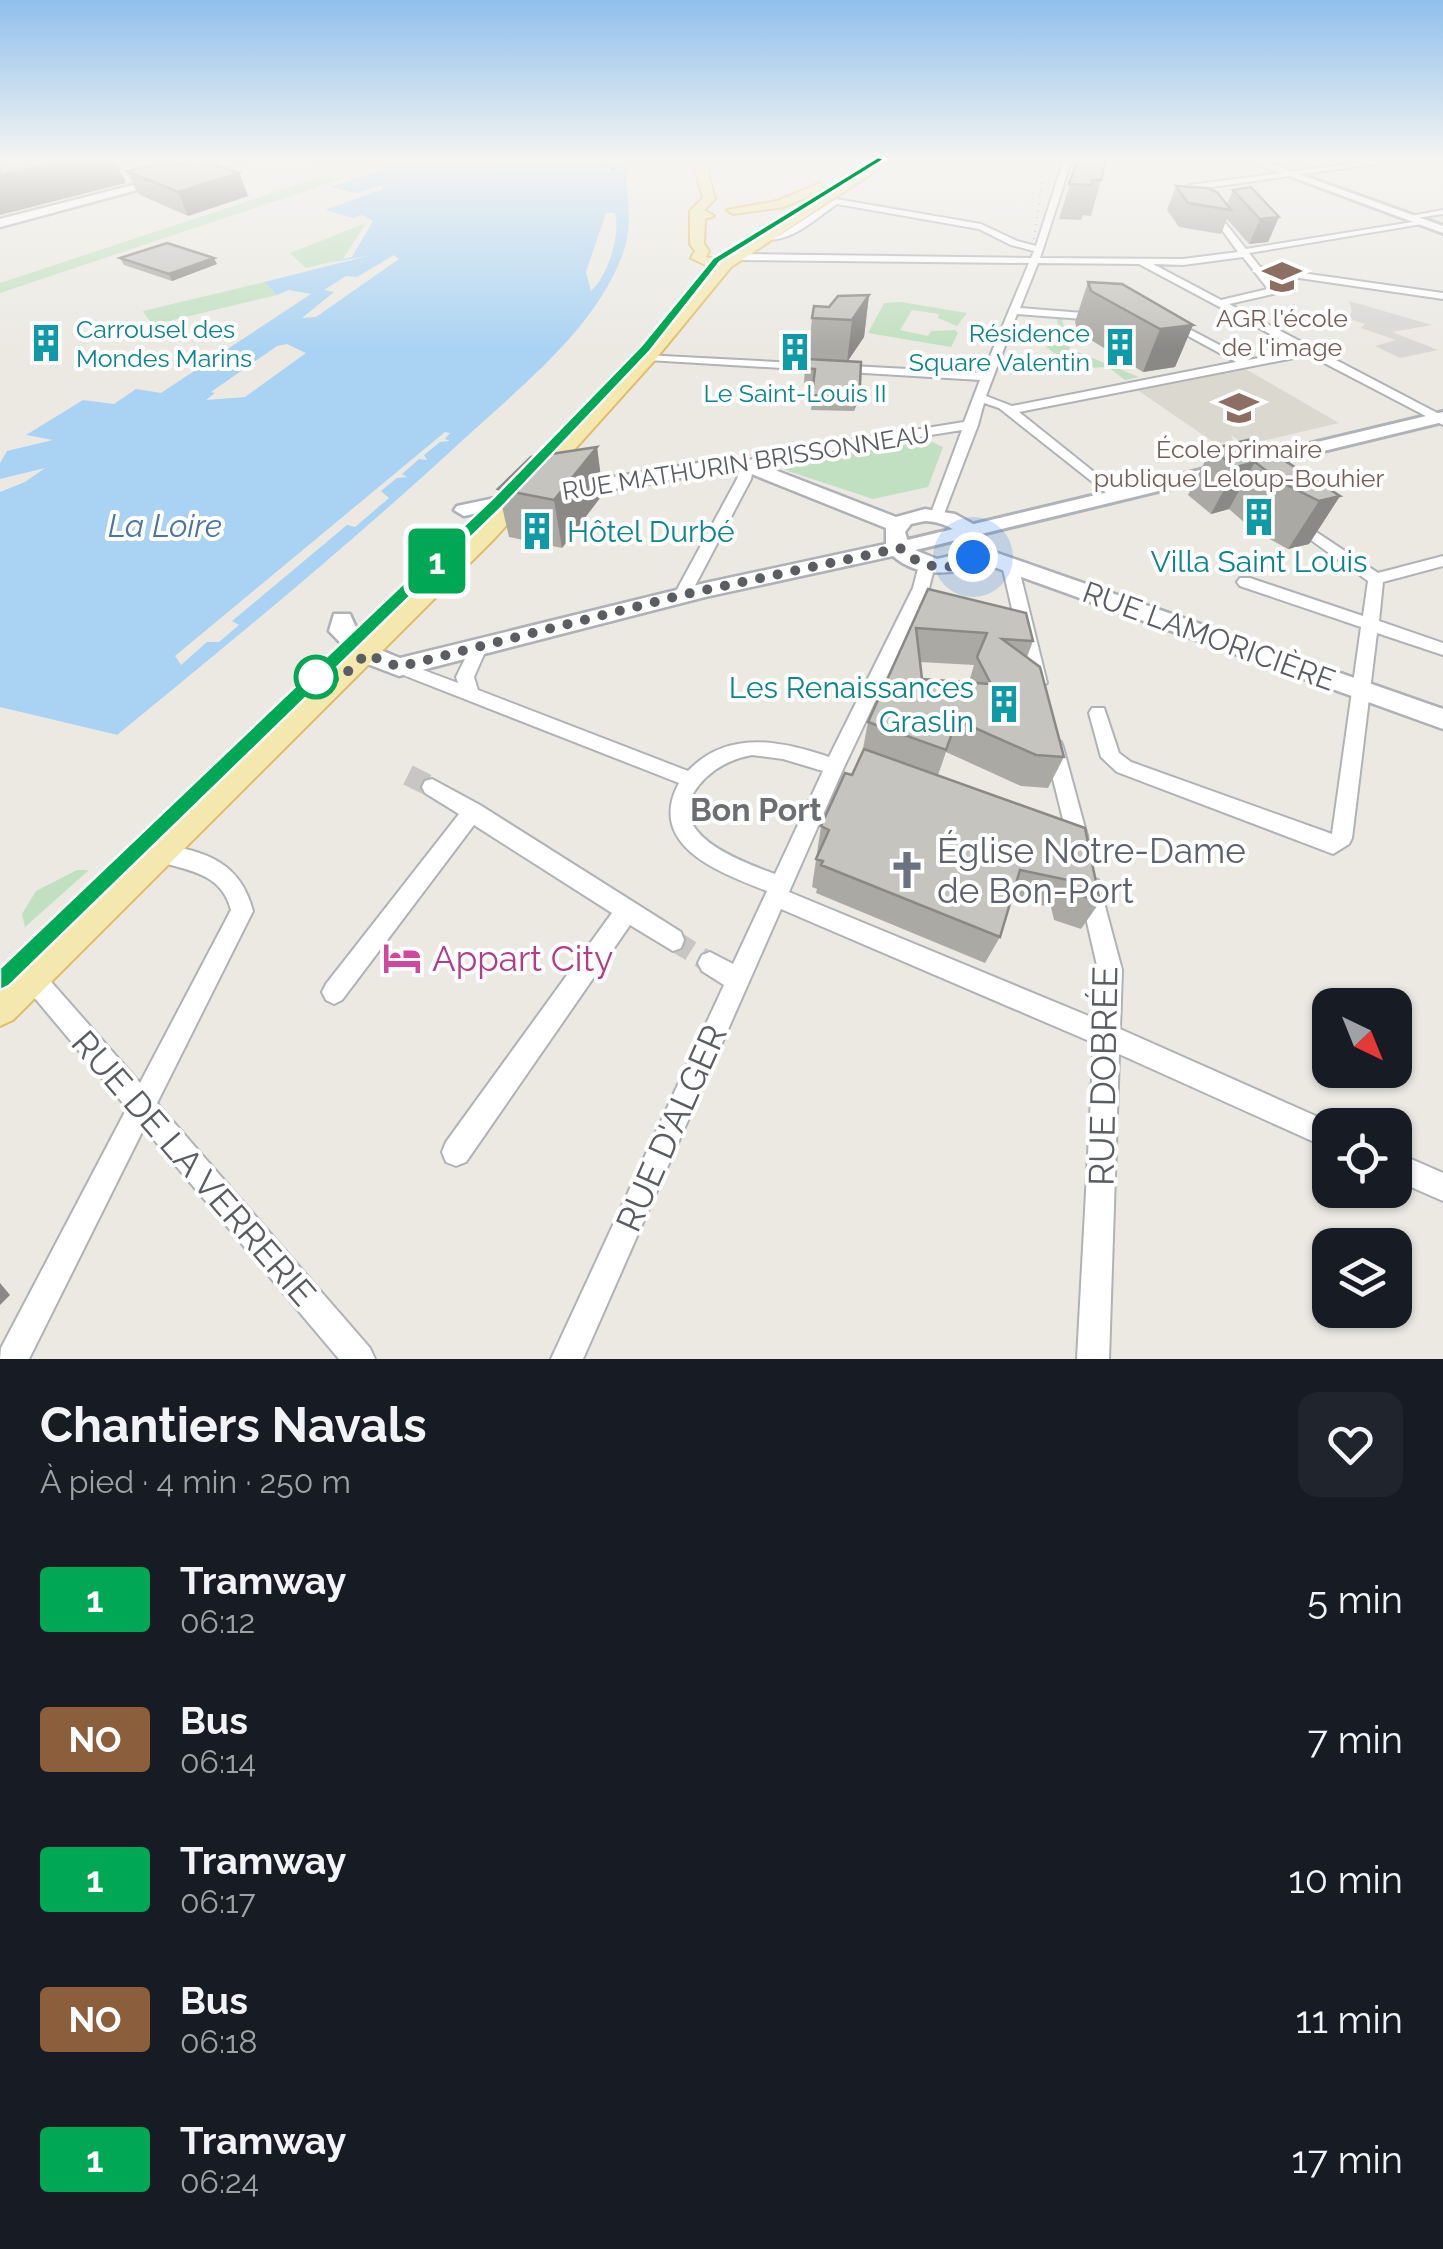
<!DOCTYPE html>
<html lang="fr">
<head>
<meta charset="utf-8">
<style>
  :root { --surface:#171b24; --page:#20242c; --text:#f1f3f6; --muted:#9ea1a6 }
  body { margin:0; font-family:Raleway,sans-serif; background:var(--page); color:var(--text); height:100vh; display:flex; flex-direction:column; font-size:38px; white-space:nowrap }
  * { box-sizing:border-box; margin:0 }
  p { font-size:32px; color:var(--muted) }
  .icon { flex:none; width:55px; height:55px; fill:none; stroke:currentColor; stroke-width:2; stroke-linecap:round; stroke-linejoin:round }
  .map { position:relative; height:1359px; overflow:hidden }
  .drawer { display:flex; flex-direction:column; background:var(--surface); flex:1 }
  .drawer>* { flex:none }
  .badge { padding:0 20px; border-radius:8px; font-size:35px; line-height:65px }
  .needle { width:65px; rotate:137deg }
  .tools { position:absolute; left:1312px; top:988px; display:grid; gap:20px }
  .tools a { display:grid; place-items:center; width:100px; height:100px; border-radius:20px; background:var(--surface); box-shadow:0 2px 8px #0004; font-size:50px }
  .you { position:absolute; width:50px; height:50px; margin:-25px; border:8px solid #fff; border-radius:50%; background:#1a73e8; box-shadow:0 0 0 15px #1a73e833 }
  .map>.badge { position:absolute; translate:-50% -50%; box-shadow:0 0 0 5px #fff }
  .round { display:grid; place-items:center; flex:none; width:105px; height:105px; border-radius:20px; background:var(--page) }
  .overview { display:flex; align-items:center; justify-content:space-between; height:170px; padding:0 40px }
  h1 { font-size:48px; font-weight:700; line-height:75px }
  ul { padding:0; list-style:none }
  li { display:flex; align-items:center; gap:30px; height:140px; padding:0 40px }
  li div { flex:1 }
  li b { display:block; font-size:38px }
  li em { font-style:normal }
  li .badge { min-width:110px; font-weight:700; text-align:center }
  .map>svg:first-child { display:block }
  .commercial { fill:#f8f1d9 }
  .industrial { fill:#dad8d4 }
  .education { fill:#dbd8d0 }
  .green { fill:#c1e0c1 }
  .water { fill:#aad3f3; fill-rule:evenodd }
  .pier { fill:#ebe9e2 }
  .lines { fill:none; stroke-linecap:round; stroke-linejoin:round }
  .ferry { stroke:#4b75a2; stroke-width:2.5; stroke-dasharray:6 5; stroke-linecap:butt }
  .minor-tunnel { stroke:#c7c6c2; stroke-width:21; stroke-dasharray:21 11; stroke-linecap:butt }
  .minor-casing { stroke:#afb2b6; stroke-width:4 }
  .tertiary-casing { stroke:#afb2b6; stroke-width:6 }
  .secondary-casing { stroke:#aeb1b5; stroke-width:5 }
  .primary-casing { stroke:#debd68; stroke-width:4 }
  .minor { fill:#fff; fill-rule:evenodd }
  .tertiary { fill:#fff; fill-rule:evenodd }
  .secondary { fill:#fff; fill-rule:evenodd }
  .primary { fill:#f4e8ae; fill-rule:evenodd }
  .tram { stroke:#b0b1b1; stroke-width:2.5 }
  .rail { stroke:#b0b1b1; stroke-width:2.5; stroke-dasharray:1 6; stroke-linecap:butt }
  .wall { fill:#aaa9a4; fill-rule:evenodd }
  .shaded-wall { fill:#8b8986 }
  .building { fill:#c6c4bf; stroke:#8b8986; stroke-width:2.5; fill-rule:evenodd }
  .line { fill:#00a754; stroke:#fff; stroke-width:2.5 }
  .walk { stroke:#5a5d61; stroke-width:10; stroke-dasharray:0 18 }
  .stop-dot { fill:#fff; stroke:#00a754; stroke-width:5 }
  .labels { text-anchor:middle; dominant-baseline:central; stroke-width:8; stroke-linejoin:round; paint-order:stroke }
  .far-education-label { font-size:25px; fill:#785e54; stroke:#fff }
  .far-culture-label { font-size:25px; fill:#0d838f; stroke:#fff; text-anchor:start }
  .far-street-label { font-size:25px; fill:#5a5d61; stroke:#fff }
  .culture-label { font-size:30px; fill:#0d838f; stroke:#fff; text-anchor:start }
  .street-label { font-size:30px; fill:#5a5d61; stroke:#fff }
  .water-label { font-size:32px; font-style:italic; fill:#4b75a2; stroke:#fff }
  .neighbourhood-label { font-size:32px; font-weight:bold; fill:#6b6f72; stroke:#fff }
  .near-worship-label { font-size:35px; fill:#5b616d; stroke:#fff; text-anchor:start }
  .near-hotel-label { font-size:35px; fill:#b23c85; stroke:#fff; text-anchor:start }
  .near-street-label { font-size:35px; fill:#5a5d61; stroke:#fff }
</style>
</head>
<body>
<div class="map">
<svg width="1443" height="1359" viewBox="0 0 1443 1359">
  <rect width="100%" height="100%" fill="#ebe9e2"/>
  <path class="commercial" d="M254,159H354V162L335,164L219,170Z"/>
  <path class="industrial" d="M1349,301L1432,325L1392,332L1438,350L1400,358L1375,346L1396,340L1361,328L1365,324L1346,318L1352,312Z"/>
  <path class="education" d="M1244,368L1339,423L1245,445L1231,435L1233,440L1216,444L1136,389Z"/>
  <path class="green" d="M327,175L341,179L0,293V283Z
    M366,223L343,259L306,268L290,253Z
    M264,282L277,295L152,325L143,311Z
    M901,302L967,313L957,326L938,318L939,314L912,310L900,330L928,336L931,331L955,330L958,333L951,347L868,333L884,303Z
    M1057,319H1062L1070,349L1139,377L1125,380L1108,367L1087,368L1082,362L1044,360L1045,355L1056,354L1047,348L1049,332L1058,328Z
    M926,439L943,447L928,487L873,499L785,470L787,462Z
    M77,870H89L25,927L22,914L36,891Z"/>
  <path class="water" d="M381,159H626C625,193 635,222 622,256C594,330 520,387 464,439C316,576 156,702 0,831V492L25,482L45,468L0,479V463L7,451L53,440L26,435L83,400L114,404L136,389L161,393L311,294L289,290L277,295L264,282L368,256L327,263L352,257L373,221L362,215L353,218L325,210L383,189L382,185L356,193L331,187L382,170ZM606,213H615C621,234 608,276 591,291L586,272Z"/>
  <path class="pier" d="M394,255L399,259L316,317L302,318L334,292L324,290L346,276L357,277Z
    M287,344L306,353L245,397L206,400L215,393L211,392L277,346Z
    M445,432L450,433L445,439L450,441L440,442L424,455L427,460L419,459L402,474L407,477L397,478L381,491L389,498L355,527L347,525L232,621L239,625L219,642H207L181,665L175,656Z
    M0,707L122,736L0,836Z"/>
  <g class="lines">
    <path class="ferry" d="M590,159L615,170"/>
    <path class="minor-tunnel" d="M408,775L432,787
      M673,940L710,963"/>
    <g class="minor-casing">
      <path id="minor" d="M1064,159H1072L1040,258L1183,259L1238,252L1190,185L1388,159H1408L1198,189L1246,249L1425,220L1422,224L1249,253L1260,267L1443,293V299L1265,273L1279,291L1277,293L1229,304L1443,416V425L1309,355L1019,412L1119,492V498L1114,499L999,408L984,403L978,425L942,519H932L930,516L962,430L768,461L753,468L751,479L688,599H676L674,595L737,479L742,463L765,454L964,422L980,380L648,360L644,359V355L983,373L1029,263L739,260L735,257L739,254L1031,258L1034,251L1011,245L979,229L837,204C816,218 788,246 762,238L780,235L836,199L981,224L1017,241L1036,246ZM1243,257L1268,289L1221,300L1153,264L1183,265ZM1038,263L1139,264L1300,350L1248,360L1172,320L1167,323L1168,325L1236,362L1012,406L986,396L1017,314L1096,320L1101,317L1096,314L1020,308Z
        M1443,210V214L1409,219L1405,217Z
        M1295,518L1378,573L1443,556V566L1383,582L1379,621L1443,643V655L1377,633L1352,838L1349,844L1333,854L1117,772L1101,757L1089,713L1092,708H1104L1119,753L1131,762L1332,834L1361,627L1240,586L1237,582L1240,578H1250L1363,616L1368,581L1290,525L1288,522Z
        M927,560L935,565L929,588L844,767L789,892L1096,1019L1098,970L1079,887L1082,880L1090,877L1098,880L1122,970L1120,1029L1336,1125H1330V1149L1119,1054L1109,1359H1077L1094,1043L781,909L583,1359H551L724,985L702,971L698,963L702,955L710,952L733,964L767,891C721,873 645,846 679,783L393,671L390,667L399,661L458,683L456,677L474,641L480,639L488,645L474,677L478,690L688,771C728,729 781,741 829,757L913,588L919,565ZM752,755L783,759L823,771L775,874C742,862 660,833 699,785C713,768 731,759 752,755Z
        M1010,560L1018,565L1047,683L1038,689L1029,683L1002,565Z
        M1054,740L1061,742L1063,747L1089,843L1086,849L1079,852L1072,849L1069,843L1045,747L1047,742Z
        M432,779L480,805L681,932L684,940L681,948L673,951L630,925L466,1162L456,1166L446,1162L442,1152L446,1142L612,913L474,825L342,1000L334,1004L326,1000L322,992L326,984L459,814L425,793L422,787L425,781Z
        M161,844C207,852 240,862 253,911L157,1103L370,1348L375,1359H339L144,1128L29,1359H0L1,1348L127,1108L23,984L19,976L23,968L31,964L39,968L140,1083L231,910C221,871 186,871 154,860L151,853L154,846Z
        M1395,1152L1443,1173V1201L1395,1180Z"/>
    </g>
    <g class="tertiary-casing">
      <path id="tertiary" d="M1244,159H1257L1443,226V233Z
        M1443,412V422L899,554L889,548L899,542Z"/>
    </g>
    <g class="secondary-casing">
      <path id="secondary" d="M115,159H133L84,172L79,169Z
        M235,159H252L0,227V219Z
        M729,458L754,462L896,517L925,509L955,514L975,525L988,542L986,549L1443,709V729L980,562C952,577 917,577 893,556L705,597L399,676L357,660L329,631L334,614H350C361,642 372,647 400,658L705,583L886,544V528L744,471L729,470L571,496L561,490L571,484ZM925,521C943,522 956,528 966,542L963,553L937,559L910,548L905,532L911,524Z
        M532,490L539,492V500L464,516L454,510L457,506Z"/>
    </g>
    <g class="primary-casing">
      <path id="primary" d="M692,159H704L715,199L704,210L714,216L705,219L704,244L709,251L706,257L718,260L731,257L732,250L879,159H893L731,267L654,361L494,539L13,1020L0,1026V981L478,529L642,353L714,269L691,258L695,251L690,244V211L703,198Z
        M820,183L824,190L784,207L733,214L727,210L777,201Z"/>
    </g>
    <use href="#minor" class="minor"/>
    <use href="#tertiary" class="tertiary"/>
    <use href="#secondary" class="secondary"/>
    <use href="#primary" class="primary"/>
    <path class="tram" d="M0,977L499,502L645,348L720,257L881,159"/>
    <path class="rail" d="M1034,239L1045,159"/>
  </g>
  <path class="wall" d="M1078,159L1101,180L1091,216L1083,215L1081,220L1059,219Z
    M179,165L239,173L248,196L188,216L138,194L127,171Z
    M1176,186L1227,204L1233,190L1279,217L1268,242L1249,244L1227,219L1221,234L1179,227L1167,210Z
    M120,258L217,264L172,281L124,265Z
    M1088,282L1193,325L1175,367L1143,372L1078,332L1075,322Z
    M869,295L864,337L848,361L860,385L858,400L854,411L811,410L814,384L804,383L805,368L808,359L812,318L829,307Z
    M1251,439L1340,496L1309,544L1288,549L1253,530L1229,509L1211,514L1188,495L1211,449Z
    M597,447L603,494L562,548L509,537L498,489Z
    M928,589L1033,641L1027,657L1064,757L1048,788L1021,786L946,752L938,775L1100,902L1081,929L1054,920L1051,907L1011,899L1000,937L985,963L816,893L817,889L812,887L821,826L852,775L862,754L868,722ZM920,662L974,665L969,682L922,679Z"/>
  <path class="shaded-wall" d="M71,159H114L126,183L0,215V175Z
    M239,173L248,196L188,216L178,192Z
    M1279,217L1268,242L1249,244L1260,219Z
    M214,258L217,264L172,281L169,274Z
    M869,295L864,337L847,362L852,320Z
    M1193,325L1175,367L1143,372L1160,329Z
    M860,385L858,400L854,411L856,396Z
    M597,447L603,494L562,548L554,500Z
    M1255,462L1229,509L1211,514L1236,467Z
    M1340,496L1309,544L1288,549L1319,501Z
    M0,1283L10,1295L0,1305Z"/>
  <path class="building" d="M0,159H71L0,175Z
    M1078,159H1106L1101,180H1092V185L1069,184Z
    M199,160L239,173L178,192L127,171L168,162L179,165Z
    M1176,186L1207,188L1217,192L1231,210L1188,203Z
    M1251,187L1279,217L1260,219L1233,190Z
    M167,243L214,258L169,274L120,258Z
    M1088,282L1122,284L1193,325L1160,329L1091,291Z
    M869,295L852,320L812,318L814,306L829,307L838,296Z
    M807,359L861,362L860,385L856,396L812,395L815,369L805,368Z
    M1251,439L1340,496L1319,501L1281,482L1255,462L1236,467L1211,449Z
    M597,447L554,500L498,489L531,457Z
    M928,589L1026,613L1033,641L1002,639L1040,667L1064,757L1036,755L957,720L946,750L868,722ZM916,628L987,633L977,657L991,684L922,679Z
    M864,749L1085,828L1100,902L1072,892L1068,880L1020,870L1000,937L821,865L823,861L816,859L829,830L821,826L845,773L852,775Z"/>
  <linearGradient id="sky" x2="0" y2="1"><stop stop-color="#8fc0ec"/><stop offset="0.46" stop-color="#f6f5f2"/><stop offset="1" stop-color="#f6f5f2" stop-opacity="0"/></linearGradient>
  <rect width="1443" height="349" fill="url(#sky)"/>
  <path class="line" d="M878,157L885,159L720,262L650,351L504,505L9,986L0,990V968L493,498L641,346L713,258Z"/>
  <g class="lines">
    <path class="walk" d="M316,677L339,680L366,654L399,667L682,595L900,548C920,568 949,574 973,557"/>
  </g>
  <defs>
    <g id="university-bare" transform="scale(3)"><path d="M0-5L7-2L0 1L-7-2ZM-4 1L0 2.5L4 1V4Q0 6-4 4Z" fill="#8d6e63" stroke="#fff" stroke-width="2.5" paint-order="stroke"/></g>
    <g id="building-bare" transform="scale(3)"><path d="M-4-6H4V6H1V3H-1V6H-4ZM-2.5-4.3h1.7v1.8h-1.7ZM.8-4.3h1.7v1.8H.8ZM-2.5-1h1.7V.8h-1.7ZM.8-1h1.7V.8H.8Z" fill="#0f9aa8" stroke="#fff" stroke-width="2.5" paint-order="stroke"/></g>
    <g id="school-bare" transform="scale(3)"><path d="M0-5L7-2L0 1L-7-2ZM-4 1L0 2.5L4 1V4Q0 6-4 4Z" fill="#8d6e63" stroke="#fff" stroke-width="2.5" paint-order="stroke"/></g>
    <g id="church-bare" transform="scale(3)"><path d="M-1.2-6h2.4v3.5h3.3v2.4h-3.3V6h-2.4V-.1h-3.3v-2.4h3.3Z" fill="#6b7280" stroke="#fff" stroke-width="2.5" paint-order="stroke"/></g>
    <g id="hotel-bare" transform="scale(3)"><path d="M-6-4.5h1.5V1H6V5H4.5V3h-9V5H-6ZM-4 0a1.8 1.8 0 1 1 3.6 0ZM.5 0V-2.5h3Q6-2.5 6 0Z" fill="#d1479c" stroke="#fff" stroke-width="2.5" paint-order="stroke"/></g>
  </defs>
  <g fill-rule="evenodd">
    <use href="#university-bare" x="1282" y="277"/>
    <use href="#building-bare" x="46" y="343"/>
    <use href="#building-bare" x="1120" y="347"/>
    <use href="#building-bare" x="795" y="352"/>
    <use href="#school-bare" x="1239" y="408"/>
    <use href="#building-bare" x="1259" y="517"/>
    <use href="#building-bare" x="537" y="531"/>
    <use href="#building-bare" x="1004" y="704"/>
    <use href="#church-bare" x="907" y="870"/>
    <use href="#hotel-bare" x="402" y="958"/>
  </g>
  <circle class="stop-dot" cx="316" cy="677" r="20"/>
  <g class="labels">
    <g class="far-education-label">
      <text x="1282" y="318">AGR l'école<tspan x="1282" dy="29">de l'image</tspan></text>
      <text x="1239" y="449">École primaire<tspan x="1239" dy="29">publique Leloup-Bouhier</tspan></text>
    </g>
    <g class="far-culture-label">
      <text x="76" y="329">Carrousel des<tspan x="76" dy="29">Mondes Marins</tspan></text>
      <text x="1090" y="333" text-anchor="end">Résidence<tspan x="1090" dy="29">Square Valentin</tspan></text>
      <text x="795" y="393" text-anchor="middle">Le Saint-Louis II</text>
    </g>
    <g class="far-street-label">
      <text transform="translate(746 462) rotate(-9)">RUE MATHURIN BRISSONNEAU</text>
    </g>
    <g class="culture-label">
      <text x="567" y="531">Hôtel Durbé</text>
      <text x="1259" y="561" text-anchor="middle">Villa Saint Louis</text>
      <text x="974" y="687" text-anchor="end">Les Renaissances<tspan x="974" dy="34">Graslin</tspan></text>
    </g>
    <g class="street-label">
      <text transform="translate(1209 636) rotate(20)">RUE LAMORICIÈRE</text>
    </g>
    <g class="water-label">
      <text x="165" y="525">La Loire</text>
    </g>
    <g class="neighbourhood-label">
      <text x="756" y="809">Bon Port</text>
    </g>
    <g class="near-worship-label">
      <text x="937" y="850">Église Notre-Dame<tspan x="937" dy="40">de Bon-Port</tspan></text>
    </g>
    <g class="near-hotel-label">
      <text x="432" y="958">Appart City</text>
    </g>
    <g class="near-street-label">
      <text transform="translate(1103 1076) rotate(-89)">RUE DOBRÉE</text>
      <text transform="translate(671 1128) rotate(-66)">RUE D'ALGER</text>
      <text transform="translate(194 1168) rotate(49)">RUE DE LA VERRERIE</text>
    </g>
  </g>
</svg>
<div class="tools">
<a><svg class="needle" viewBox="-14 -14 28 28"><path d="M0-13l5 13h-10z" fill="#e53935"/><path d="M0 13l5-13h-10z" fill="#9ea1a6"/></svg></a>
<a><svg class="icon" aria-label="locate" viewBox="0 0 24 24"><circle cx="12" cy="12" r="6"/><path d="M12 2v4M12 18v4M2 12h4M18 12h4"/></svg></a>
<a><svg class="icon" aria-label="layers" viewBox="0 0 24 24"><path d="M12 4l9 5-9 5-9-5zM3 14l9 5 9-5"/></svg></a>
</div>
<div class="you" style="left:973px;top:557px"></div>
<b class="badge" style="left:437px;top:561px;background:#00a754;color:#fff">1</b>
</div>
<section class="drawer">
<div class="overview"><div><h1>Chantiers Navals</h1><p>À pied · 4 min · 250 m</p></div><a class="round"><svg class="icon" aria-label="heart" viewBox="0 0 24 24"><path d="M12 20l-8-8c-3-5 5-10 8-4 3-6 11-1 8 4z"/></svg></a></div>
<ul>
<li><span class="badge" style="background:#00a754;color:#fff">1</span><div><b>Tramway</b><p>06:12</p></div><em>5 min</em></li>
<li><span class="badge" style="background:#8b5e3c;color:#fff">NO</span><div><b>Bus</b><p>06:14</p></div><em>7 min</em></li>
<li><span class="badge" style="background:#00a754;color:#fff">1</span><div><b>Tramway</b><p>06:17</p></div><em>10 min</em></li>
<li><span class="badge" style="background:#8b5e3c;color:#fff">NO</span><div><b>Bus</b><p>06:18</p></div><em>11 min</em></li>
<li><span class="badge" style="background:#00a754;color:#fff">1</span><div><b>Tramway</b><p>06:24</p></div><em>17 min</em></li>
</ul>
</section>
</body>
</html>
